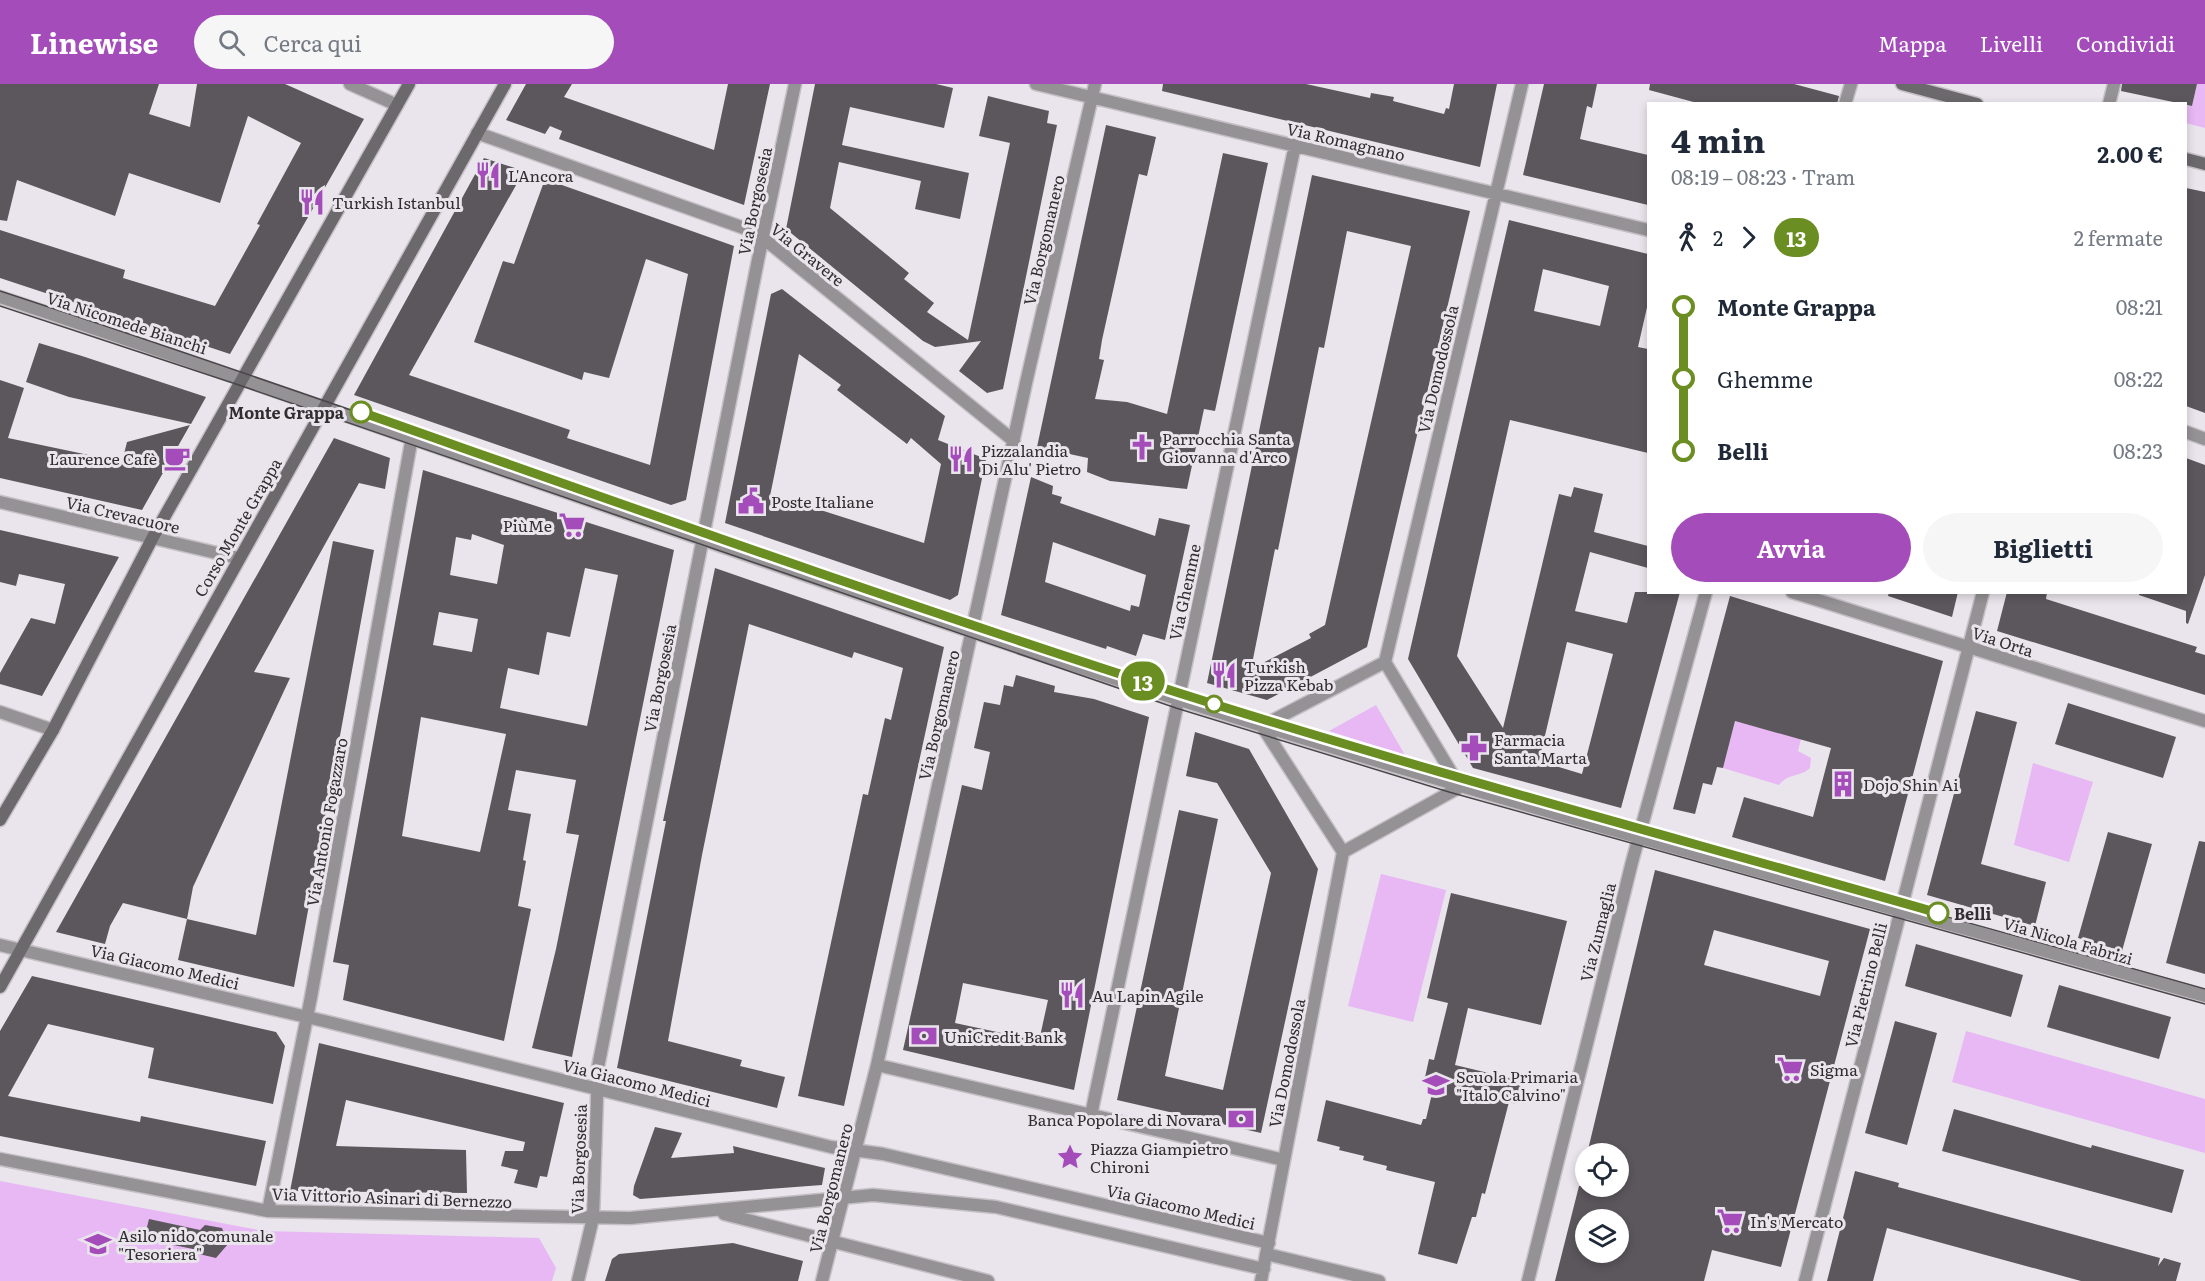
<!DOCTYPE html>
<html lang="it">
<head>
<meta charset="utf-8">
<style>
  :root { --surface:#fff; --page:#f6f6f7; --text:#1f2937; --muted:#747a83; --accent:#a34cba }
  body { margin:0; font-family:Literata,serif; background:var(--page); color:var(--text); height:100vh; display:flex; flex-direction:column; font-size:22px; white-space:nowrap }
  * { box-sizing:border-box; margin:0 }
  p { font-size:20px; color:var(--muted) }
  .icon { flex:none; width:33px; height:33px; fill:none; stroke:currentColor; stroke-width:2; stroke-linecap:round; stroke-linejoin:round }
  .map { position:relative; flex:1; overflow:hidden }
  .sheet { position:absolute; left:1647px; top:18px; width:540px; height:492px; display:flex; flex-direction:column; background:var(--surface); border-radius:0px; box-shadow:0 3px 9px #0003 }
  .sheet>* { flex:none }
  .badge { padding:0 12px; border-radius:20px; font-size:21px; line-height:39px }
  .controls { position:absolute; left:1575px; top:1059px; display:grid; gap:12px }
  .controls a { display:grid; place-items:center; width:54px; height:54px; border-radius:50%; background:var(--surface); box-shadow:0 3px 9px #0003; font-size:30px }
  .map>.badge { position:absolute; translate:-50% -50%; box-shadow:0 0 0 3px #fff }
  .legs { display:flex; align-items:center; gap:9px; height:66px; padding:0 24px; font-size:20px }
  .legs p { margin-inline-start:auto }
  .summary { display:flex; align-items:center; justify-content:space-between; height:102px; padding:0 24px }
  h1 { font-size:33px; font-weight:700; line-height:45px }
  .primary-button { display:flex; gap:12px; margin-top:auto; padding:12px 24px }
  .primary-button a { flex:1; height:69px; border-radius:36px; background:var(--accent); color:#fff; font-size:24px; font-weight:700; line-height:69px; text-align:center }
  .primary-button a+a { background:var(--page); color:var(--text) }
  ul { padding:0 24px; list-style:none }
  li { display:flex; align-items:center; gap:21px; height:72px; font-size:22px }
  li i { display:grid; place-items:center; width:9px; height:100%; margin:0 8px; background:currentColor }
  li i::after { content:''; width:15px; height:15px; margin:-8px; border:4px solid; border-radius:50%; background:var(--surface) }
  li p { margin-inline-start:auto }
  li:first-child i { background:linear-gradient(#0000 50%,currentColor 0) }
  li:last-child i { background:linear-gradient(currentColor 50%,#0000 0) }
  header { display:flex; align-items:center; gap:36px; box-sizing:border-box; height:84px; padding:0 30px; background:var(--accent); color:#fff }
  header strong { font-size:28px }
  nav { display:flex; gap:33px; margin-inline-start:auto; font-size:21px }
  .search { width:420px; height:54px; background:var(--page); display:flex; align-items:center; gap:15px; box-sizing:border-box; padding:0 21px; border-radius:33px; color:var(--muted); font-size:22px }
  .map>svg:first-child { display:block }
  .green { fill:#e7b8f4 }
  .building { fill:#5c575d; fill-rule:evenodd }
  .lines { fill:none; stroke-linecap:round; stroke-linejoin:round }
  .street-casing { stroke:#c5c0c6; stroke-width:15 }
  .secondary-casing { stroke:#c5c0c6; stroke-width:15 }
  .street { stroke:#949294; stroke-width:12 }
  .secondary { stroke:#6c696d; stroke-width:12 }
  .tram { stroke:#494649; stroke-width:1.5 }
  .line-1-casing { stroke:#fff; stroke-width:14 }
  .line-1 { stroke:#6b8e23; stroke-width:9 }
  .stop-1-dot { fill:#fff; stroke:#6b8e23; stroke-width:3 }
  .labels { text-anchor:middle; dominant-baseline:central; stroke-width:6; stroke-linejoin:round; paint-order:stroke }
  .street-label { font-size:16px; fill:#302e30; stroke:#eae5ec }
  .poi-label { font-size:16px; fill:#302e30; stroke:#eae5ec; text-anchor:start }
  .stop-label { font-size:16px; font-weight:bold; fill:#302e30; stroke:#eae5ec; text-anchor:end }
</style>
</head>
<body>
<header>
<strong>Linewise</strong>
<div class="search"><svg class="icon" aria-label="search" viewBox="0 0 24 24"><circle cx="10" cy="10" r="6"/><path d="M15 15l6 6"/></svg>Cerca qui</div>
<nav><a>Mappa</a><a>Livelli</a><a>Condividi</a></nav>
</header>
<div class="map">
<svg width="2205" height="1197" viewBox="0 0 2205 1197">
  <rect width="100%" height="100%" fill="#eae5ec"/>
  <path class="green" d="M2197,0H2205V44L2186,39V21L2192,22Z
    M1376,621L1405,671L1329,647Z
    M1735,637L1801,655L1798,667L1811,674L1810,684C1801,693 1788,689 1779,701L1723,684Z
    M2033,679L2093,698L2069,778L2014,761Z
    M1381,790L1446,806L1413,938L1348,922Z
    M1966,947L2205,1015V1069L1952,998Z
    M0,1097L264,1147L539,1154L556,1184L552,1197H0Z"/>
  <path class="building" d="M0,0H159L149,30L190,43L197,0H285L364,35L230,270L0,194V146L125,186L123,194L215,222L260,141L257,140L301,59L248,32L220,119L129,89L115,132L17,96L7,137L0,136Z
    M526,0H572L564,13L714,66L728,0H770L744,121L559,55L562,47L550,42L545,50L506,36Z
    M815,0H936L953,4L944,44L850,23L842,61L969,89L960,135L915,125L921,97L839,78L830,124L909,189L904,195L934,219L927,228L968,256L1010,59L979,52L988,12L1049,27L1047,39L1057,41L1003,305L987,309L959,287L981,257L935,263L923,257L786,145Z
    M1163,0H1306L1370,14L1371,9L1394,13L1393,17L1444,30L1446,24L1449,25L1454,0H1497L1480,83L1162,7Z
    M1544,0H1597L1592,24L1587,22L1580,55L1648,71V121L1523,91Z
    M1650,0H1794L1839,12L1837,20H1701L1649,6Z
    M2122,0H2197L2192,22L2121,7Z
    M1106,41L1156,53L1147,92L1139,90L1102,256L1099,275L1104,276L1095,315L1127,318L1167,330L1223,69L1268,79L1215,327L1204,325L1187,405L1110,397L1087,388L1088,374L1037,363Z
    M484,74L524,87L409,291L570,346L567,354L650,381L688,190L646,175L609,294L584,288L582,296L474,258L503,177L514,180L545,95L734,162L686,416L671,421L354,311Z
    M1312,91L1470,127L1367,563L1267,616L1207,599ZM1347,147L1411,162L1325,541L1309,550L1311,554L1251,585L1275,465L1278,466L1319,263L1324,264Z
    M2186,104L2205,108V329L2186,322Z
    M1509,136L1648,170V219L1638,263L1648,265V369L1510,336L1457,572L1503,644L1559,410L1571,413L1574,403L1603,410L1594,448L1648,462V484L1590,468L1575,527L1627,539L1635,508H1680L1621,724L1473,684L1408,575ZM1543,185L1609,202L1600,242L1534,227ZM1567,558L1613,570L1582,690L1539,677Z
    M782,205L945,332L938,356L986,375L958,511L950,516L725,439L771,210ZM799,270L841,301L837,306L907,360L911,354L941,380L924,459L808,422L807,425L770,412Z
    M39,259L82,272L206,313L191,340L69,313L26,298Z
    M0,296L24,304L8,354L122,378L127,358L190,341L142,426L0,394Z
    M334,354L390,374L385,405L359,399L254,588L290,594L193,803L187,835L123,819L110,842L105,860L56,848Z
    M2186,374L2205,381V491L2188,540L2186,539V527L2139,511V508H2186Z
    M423,386L674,466L572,973L532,964L556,865L579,751L566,749L576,696L516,686L508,726L531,730L523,776L526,777L518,822L531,825L504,957L343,916L349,881L333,878ZM472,450L504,461L497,500L450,491L456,453L471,456ZM585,484L618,491L587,642L500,624L508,584L539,591L547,548L570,553ZM439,528L478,535L472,568L433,561ZM421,633L506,650L480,768L402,752Z
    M1031,393L1053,402L1052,410L1062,413L1060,419L1155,452L1159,434L1190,441L1165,556L1143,550L1136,572L1107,562L1106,565L1001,531ZM1053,458L1146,491L1139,523L1131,521L1130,527L1045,498Z
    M0,446L119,473L42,612L0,600V589L31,534L55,540L65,500L19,490L16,502L0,498Z
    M333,457L374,466L294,903L178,876L187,835L256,851Z
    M715,484L944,563L844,1022L798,1012L863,710L868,711L885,634L891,636L903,584L854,568L852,574L749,540L702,771L668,957L742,976L740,982L785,993L777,1024L617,984L666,737H663Z
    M1889,508H1958L1952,533L1888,512Z
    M2007,508H2047L2046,515L2197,563L2195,568L2205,571V611L1997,547Z
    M1730,512L1943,577L1885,797L1732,753L1744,713L1813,733L1831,664L1735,637L1723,684L1717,683L1712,701L1703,699L1695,730L1673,725Z
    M1016,591L1055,602L1054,608L1094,615L1149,633L1074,1006L903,966L962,701L982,706L990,668L974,664L984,618L1000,621L1004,601L1013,603ZM963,899L1048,916L1039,957L955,939Z
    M2068,619L2176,653L2163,694L2055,660Z
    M1976,627L2017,638L1981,780L2046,798L2035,842L1927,811Z
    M1195,648L1249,665L1318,785L1261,1049L1117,1016L1179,726L1218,735L1165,992L1223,1006L1271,789L1217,699L1186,692Z
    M2108,748L2152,760L2122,867L2078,854Z
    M2199,757L2205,758V890L2166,879Z
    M1655,786L1870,845L1781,1183L1712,1166L1704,1197H1555L1579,1102H1618V1070H1587ZM1714,846L1829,877L1820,912L1704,881ZM1586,1136H1618V1168H1586Z
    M1451,809L1567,837L1541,941L1468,924L1455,981L1522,997L1516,1020L1509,1018L1485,1110L1482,1109L1476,1133H1472L1457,1180L1418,1170L1435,1098L1386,1086L1387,1082L1363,1076L1364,1072L1339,1066L1340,1063L1317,1057L1326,1016L1421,1041L1423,1035H1426L1434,1001L1424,998L1429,975L1434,976L1448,919L1427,914Z
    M1916,860L2023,891L2011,933L1905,902Z
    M32,892L276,948L285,962L273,1020L148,994L154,964L48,940L8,1012L140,1038L141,1032L266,1057L256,1102L0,1052V947Z
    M2059,901L2171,933L2159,975L2047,943Z
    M1895,937L1937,949L1907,1061L1865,1049Z
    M319,959L564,1019L547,1093L540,1092L537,1104L514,1099L518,1086L501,1082L505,1067H523L525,1058L346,1016L336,1062L466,1066L467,1109L290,1107Z
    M1954,1025L2091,1064L2092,1061L2184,1086L2172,1129L1942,1067Z
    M655,1043L682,1049L671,1074L734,1069L733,1062L825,1084L822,1101L640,1115L633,1111L634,1102Z
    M1855,1087L1899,1099L1898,1103L2160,1174L2158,1182L2164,1174L2181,1179L2176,1197H2081L1887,1144L1873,1197H1827Z
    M149,1135L200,1146L205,1141L222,1144L228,1160L216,1174L199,1170L198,1166L144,1155Z
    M733,1159L803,1177L798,1197H605L612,1175L619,1170Z"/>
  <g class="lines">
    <g class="street-casing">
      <path id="street" d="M350,0L397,21
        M1036,0L1648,146
        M1845,20L1851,0
        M2109,20L2114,0
        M477,49L744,144L763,154L1014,357
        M0,213C394,344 782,489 1177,615C1517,724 1862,815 2205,912
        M2186,348L2205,355
        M0,418L238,474
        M1792,508L2205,637
        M1385,578L1522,0
        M1385,578L1460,703L1343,768L1262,642Z
        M0,628L53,646
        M0,861L324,937L831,1063L883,1070L1269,1159
        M877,981L1284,1076
        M1091,1031L1295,61
        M0,1075L268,1127L630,1134L873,1111L996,1123L1264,1185
        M268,1127L311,913L412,353
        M724,1130L988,1197
        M1266,1170L1379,1197
        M578,1197L593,1134L598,983L758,176L795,0
        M822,1197L877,981L1026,299L1095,0
        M1261,1197L1343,768
        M1528,1197L1632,778L1706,508
        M1805,1197L1983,508"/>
    </g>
    <g class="secondary-casing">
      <path id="secondary" d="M1902,0L1977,20
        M2186,75L2205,80
        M0,736L53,646L153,453L409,0
        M0,903L505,0"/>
    </g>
    <use href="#street" class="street"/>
    <use href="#secondary" class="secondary"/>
    <path class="tram" d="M0,207C394,336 782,482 1177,609C1517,717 1862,808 2205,905
      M0,222L239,301L1176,624L1449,708L2205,920"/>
  </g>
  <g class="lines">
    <g class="line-1-casing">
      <path id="line-1" d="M361,328C633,424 904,521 1179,609C1430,689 1685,756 1938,829"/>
    </g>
    <use href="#line-1" class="line-1"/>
  </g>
  <defs>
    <g id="restaurant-bare" transform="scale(2.07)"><path d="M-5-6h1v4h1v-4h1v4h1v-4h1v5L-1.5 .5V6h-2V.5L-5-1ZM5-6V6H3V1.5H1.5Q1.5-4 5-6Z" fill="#a34cba" stroke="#eae5ec" stroke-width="2.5" paint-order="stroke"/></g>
    <g id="church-bare" transform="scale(2.07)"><path d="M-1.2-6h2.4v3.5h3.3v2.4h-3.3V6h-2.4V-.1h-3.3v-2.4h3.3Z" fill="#a34cba" stroke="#eae5ec" stroke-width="2.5" paint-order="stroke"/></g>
    <g id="cafe-bare" transform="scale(2.07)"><path d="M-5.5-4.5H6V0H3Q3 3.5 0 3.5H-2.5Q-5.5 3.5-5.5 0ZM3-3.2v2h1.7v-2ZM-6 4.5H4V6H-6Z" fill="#a34cba" stroke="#eae5ec" stroke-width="2.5" paint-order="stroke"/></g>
    <g id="civic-bare" transform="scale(2.07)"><path d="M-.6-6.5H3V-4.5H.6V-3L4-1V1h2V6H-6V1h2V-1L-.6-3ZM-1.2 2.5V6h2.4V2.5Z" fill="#a34cba" stroke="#eae5ec" stroke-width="2.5" paint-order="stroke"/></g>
    <g id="supermarket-bare" transform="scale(2.07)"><path d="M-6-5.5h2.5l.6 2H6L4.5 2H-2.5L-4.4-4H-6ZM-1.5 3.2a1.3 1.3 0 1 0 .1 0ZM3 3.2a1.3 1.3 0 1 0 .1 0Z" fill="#a34cba" stroke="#eae5ec" stroke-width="2.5" paint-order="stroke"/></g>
    <g id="pharmacy-bare" transform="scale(2.07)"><path d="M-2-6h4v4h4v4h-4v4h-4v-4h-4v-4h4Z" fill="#a34cba" stroke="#eae5ec" stroke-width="2.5" paint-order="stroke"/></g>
    <g id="building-bare" transform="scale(2.07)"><path d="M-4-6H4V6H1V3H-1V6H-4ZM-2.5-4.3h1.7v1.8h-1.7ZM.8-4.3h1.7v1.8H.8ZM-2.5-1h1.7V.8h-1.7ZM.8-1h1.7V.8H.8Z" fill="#a34cba" stroke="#eae5ec" stroke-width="2.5" paint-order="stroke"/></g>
    <g id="bank-bare" transform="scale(2.07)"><path d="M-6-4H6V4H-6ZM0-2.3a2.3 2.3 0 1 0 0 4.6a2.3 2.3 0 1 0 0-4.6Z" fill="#a34cba" stroke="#eae5ec" stroke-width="2.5" paint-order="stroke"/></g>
    <g id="school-bare" transform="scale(2.07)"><path d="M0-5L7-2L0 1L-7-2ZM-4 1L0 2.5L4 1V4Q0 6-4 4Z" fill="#a34cba" stroke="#eae5ec" stroke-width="2.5" paint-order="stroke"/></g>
    <g id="sight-bare" transform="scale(2.07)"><path d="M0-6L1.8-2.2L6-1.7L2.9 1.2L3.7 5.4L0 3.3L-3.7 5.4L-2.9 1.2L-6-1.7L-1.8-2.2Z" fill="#a34cba" stroke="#eae5ec" stroke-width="2.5" paint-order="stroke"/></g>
  </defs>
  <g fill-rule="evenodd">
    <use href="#restaurant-bare" x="488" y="91"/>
    <use href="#restaurant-bare" x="312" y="118"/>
    <use href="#church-bare" x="1142" y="363"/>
    <use href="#cafe-bare" x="177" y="374"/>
    <use href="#restaurant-bare" x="961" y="375"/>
    <use href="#civic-bare" x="751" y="417"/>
    <use href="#supermarket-bare" x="572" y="441"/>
    <use href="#restaurant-bare" x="1224" y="591"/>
    <use href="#pharmacy-bare" x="1474" y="664"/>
    <use href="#building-bare" x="1843" y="700"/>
    <use href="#restaurant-bare" x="1072" y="911"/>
    <use href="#bank-bare" x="924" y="952"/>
    <use href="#supermarket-bare" x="1790" y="985"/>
    <use href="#school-bare" x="1436" y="1001"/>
    <use href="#bank-bare" x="1241" y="1035"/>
    <use href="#sight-bare" x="1070" y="1073"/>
    <use href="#supermarket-bare" x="1730" y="1137"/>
    <use href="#school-bare" x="98" y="1160"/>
  </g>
  <g class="stop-1-dot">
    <circle cx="361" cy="328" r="10"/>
    <circle cx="1214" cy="620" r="8"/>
    <circle cx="1938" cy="829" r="10"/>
  </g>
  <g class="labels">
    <g class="street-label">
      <text transform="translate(1346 57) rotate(13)">Via Romagnano</text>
      <text transform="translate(754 117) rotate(-78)">Via Borgosesia</text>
      <text transform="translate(1043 156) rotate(-77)">Via Borgomanero</text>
      <text transform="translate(808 170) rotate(39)">Via Gravere</text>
      <text transform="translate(127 238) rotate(18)">Via Nicomede Bianchi</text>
      <text transform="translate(1437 285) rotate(-77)">Via Domodossola</text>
      <text transform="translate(123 430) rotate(13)">Via Crevacuore</text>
      <text transform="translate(237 443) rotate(-60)">Corso Monte Grappa</text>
      <text transform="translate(1184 508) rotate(-78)">Via Ghemme</text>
      <text transform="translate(2003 557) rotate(18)">Via Orta</text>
      <text transform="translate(659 594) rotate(-79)">Via Borgosesia</text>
      <text transform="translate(938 631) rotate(-77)">Via Borgomanero</text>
      <text transform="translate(326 738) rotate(-80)">Via Antonio Fogazzaro</text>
      <text transform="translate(1597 848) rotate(-76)">Via Zumaglia</text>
      <text transform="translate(2068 856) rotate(16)">Via Nicola Fabrizi</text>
      <text transform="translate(165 882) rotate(13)">Via Giacomo Medici</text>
      <text transform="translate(1865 901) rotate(-76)">Via Pietrino Belli</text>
      <text transform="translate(1286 979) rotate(-79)">Via Domodossola</text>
      <text transform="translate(637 998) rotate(14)">Via Giacomo Medici</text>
      <text transform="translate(578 1075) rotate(-88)">Via Borgosesia</text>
      <text transform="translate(830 1104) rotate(-76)">Via Borgomanero</text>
      <text transform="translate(392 1113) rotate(2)">Via Vittorio Asinari di Bernezzo</text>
      <text transform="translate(1181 1122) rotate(13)">Via Giacomo Medici</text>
    </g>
    <g class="poi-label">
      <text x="508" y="91">L'Ancora</text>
      <text x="332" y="118">Turkish Istanbul</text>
      <text x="1162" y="354">Parrocchia Santa<tspan x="1162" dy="18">Giovanna d'Arco</tspan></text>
      <text x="981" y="366">Pizzalandia<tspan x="981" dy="18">Di Alu' Pietro</tspan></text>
      <text x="157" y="374" text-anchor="end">Laurence Cafè</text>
      <text x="771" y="417">Poste Italiane</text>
      <text x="552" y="441" text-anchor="end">PiùMe</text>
      <text x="1244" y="582">Turkish<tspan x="1244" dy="18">Pizza Kebab</tspan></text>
      <text x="1494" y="655">Farmacia<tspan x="1494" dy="18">Santa Marta</tspan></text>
      <text x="1863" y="700">Dojo Shin Ai</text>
      <text x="1092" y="911">Au Lapin Agile</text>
      <text x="944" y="952">UniCredit Bank</text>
      <text x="1810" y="985">Sigma</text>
      <text x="1456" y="992">Scuola Primaria<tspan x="1456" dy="18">"Italo Calvino"</tspan></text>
      <text x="1221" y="1035" text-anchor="end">Banca Popolare di Novara</text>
      <text x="1090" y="1064">Piazza Giampietro<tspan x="1090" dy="18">Chironi</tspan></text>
      <text x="1750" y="1137">In's Mercato</text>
      <text x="118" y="1151">Asilo nido comunale<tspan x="118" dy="18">"Tesoriera"</tspan></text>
    </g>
    <g class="stop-label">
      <text x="344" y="328">Monte Grappa</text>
      <text x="1954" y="829" text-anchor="start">Belli</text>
    </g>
  </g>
</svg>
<div class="controls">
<a><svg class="icon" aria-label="locate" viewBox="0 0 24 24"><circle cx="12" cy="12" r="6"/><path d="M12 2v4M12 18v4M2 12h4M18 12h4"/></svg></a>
<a><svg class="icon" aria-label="layers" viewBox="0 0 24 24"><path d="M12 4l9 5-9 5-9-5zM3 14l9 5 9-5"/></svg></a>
</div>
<b class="badge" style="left:1143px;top:597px;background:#6b8e23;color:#fff">13</b>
<section class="sheet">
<div class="summary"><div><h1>4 min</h1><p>08:19 – 08:23 · Tram</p></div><b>2.00 €</b></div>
<div class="legs"><svg class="icon" aria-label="walk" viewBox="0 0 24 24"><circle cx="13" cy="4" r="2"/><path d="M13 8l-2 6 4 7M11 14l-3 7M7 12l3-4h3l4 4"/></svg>2<svg class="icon" aria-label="forward" viewBox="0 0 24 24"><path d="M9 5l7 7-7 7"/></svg><b class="badge" style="background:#6b8e23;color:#fff">13</b><p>2 fermate</p></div>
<ul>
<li><i style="color:#6b8e23"></i><b>Monte Grappa</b><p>08:21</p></li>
<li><i style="color:#6b8e23"></i><span>Ghemme</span><p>08:22</p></li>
<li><i style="color:#6b8e23"></i><b>Belli</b><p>08:23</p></li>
</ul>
<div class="primary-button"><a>Avvia</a><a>Biglietti</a></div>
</section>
</div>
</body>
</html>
